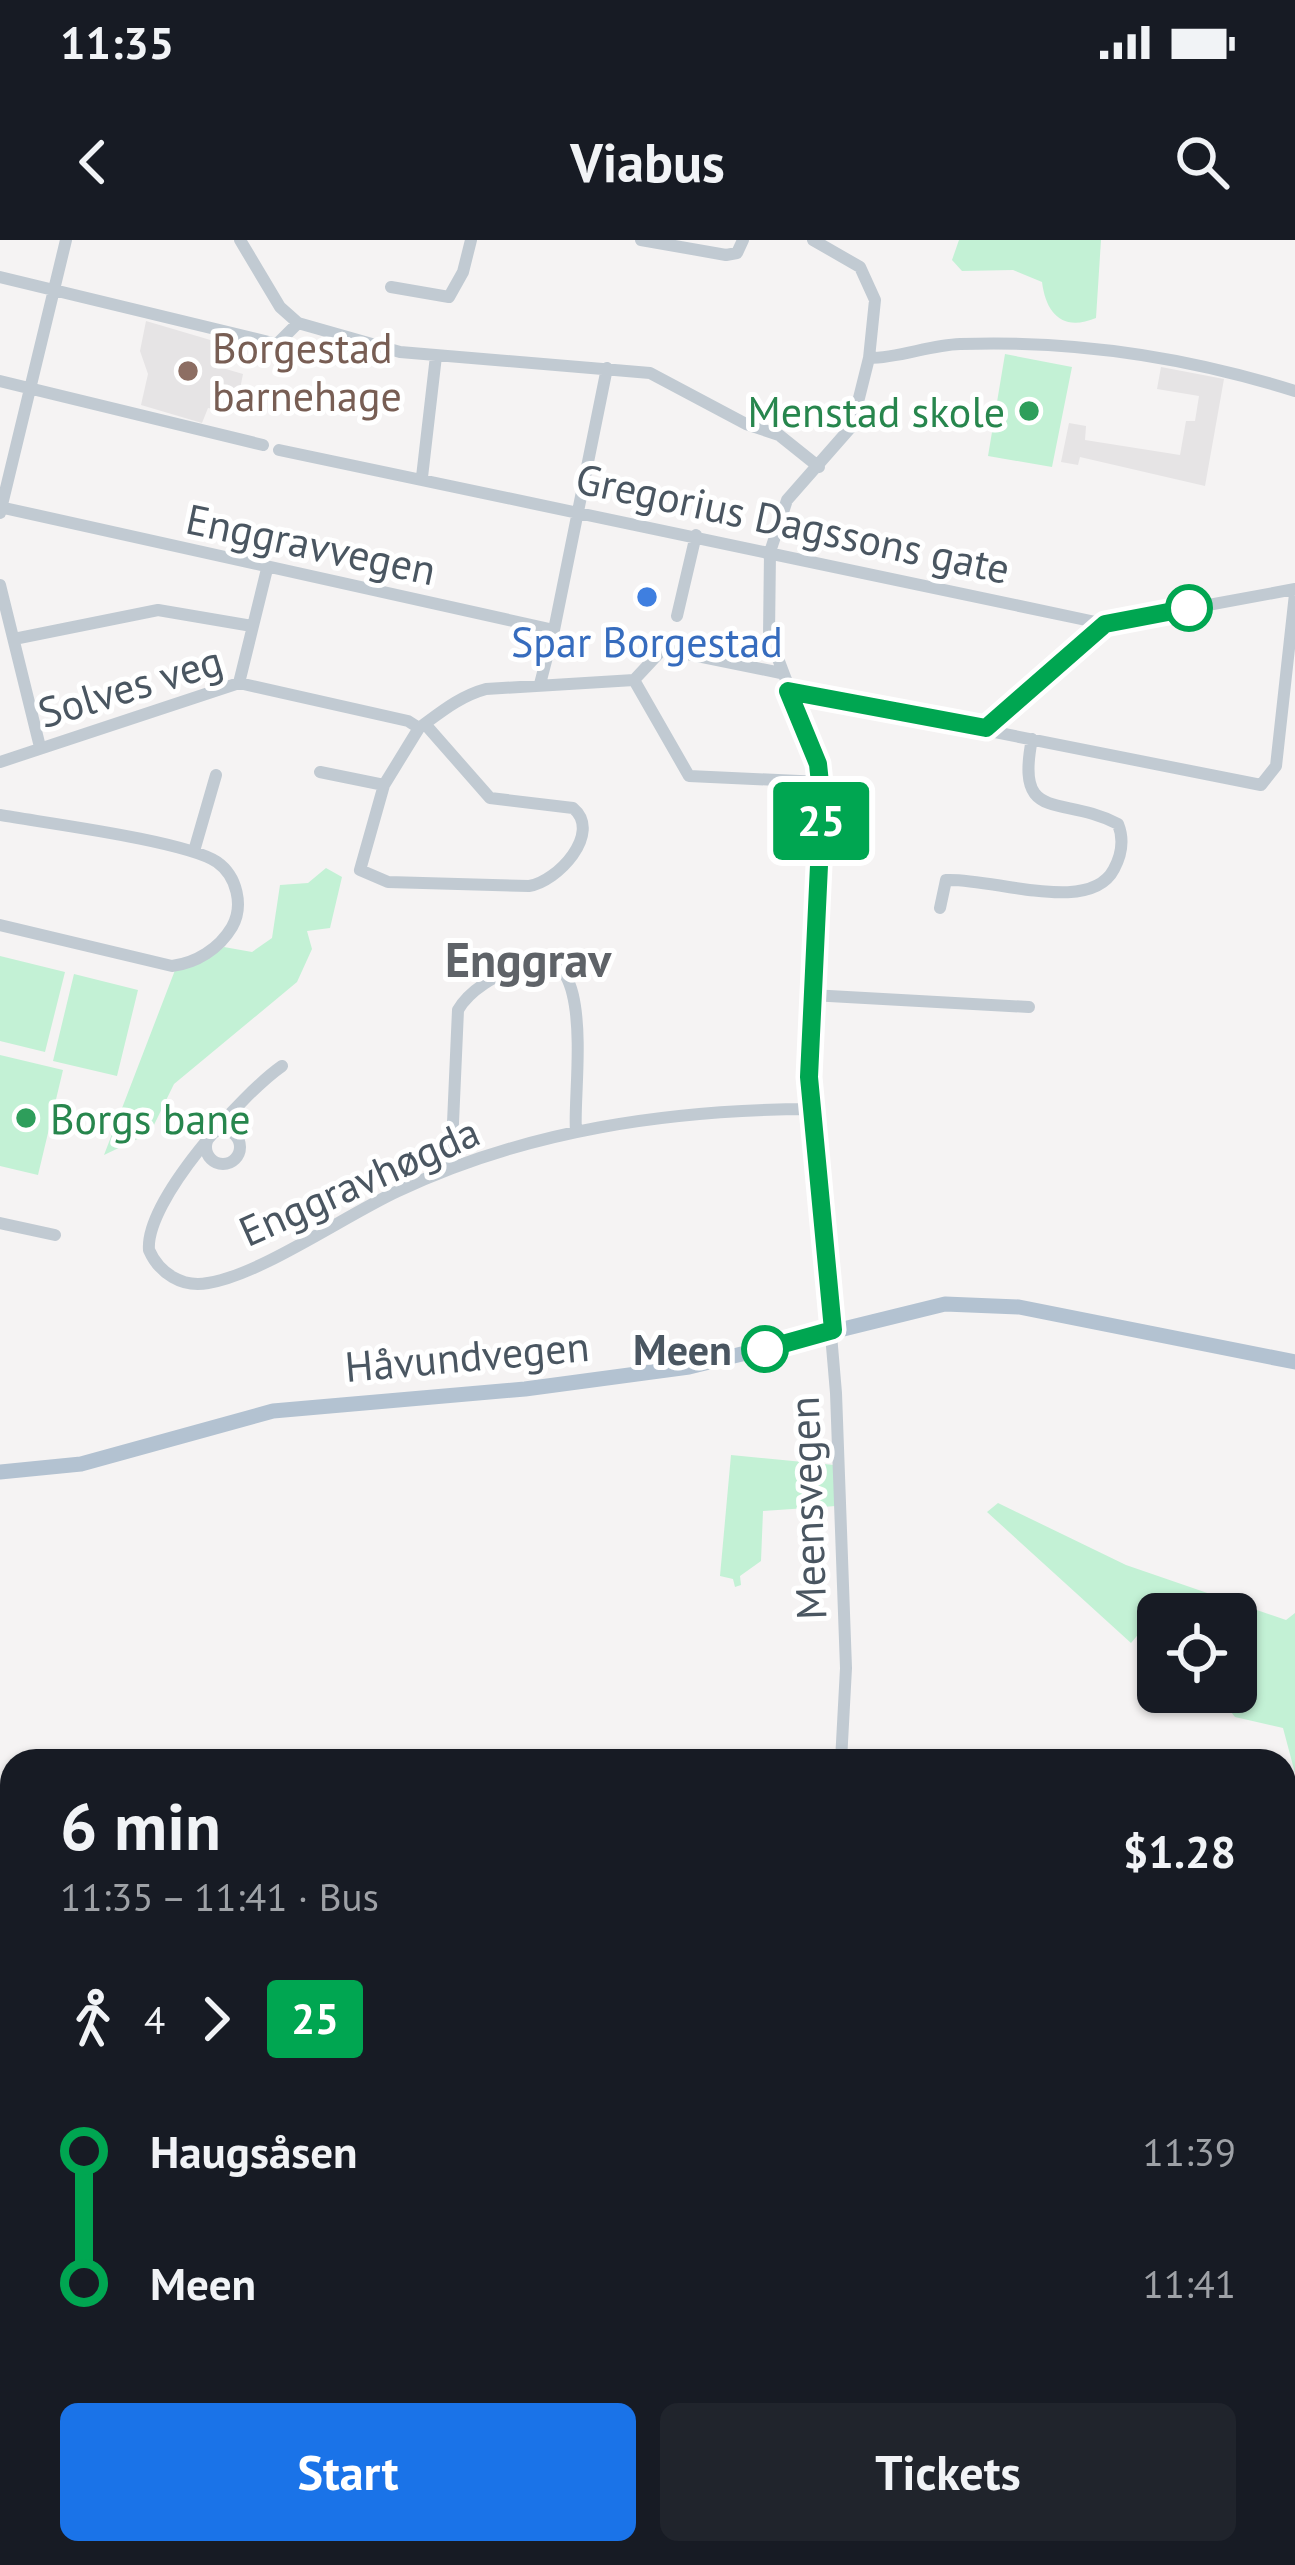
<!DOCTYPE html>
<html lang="en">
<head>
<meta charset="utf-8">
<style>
  :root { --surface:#171b24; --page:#20242c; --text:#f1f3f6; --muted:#9ea1a6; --accent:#1a73e8 }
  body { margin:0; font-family:"PT Sans",sans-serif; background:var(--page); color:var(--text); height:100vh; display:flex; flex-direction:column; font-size:45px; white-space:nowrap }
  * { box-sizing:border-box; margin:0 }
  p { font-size:39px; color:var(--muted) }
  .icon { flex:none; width:66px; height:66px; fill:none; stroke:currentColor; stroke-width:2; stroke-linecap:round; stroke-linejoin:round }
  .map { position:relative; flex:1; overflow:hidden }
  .drawer { position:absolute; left:0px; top:1509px; width:1296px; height:816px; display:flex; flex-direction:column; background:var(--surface); border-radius:36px 36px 0 0; box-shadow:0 3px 9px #0004 }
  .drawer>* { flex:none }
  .badge { padding:0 24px; border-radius:9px; font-size:42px; line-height:78px }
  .controls { position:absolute; left:1137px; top:1353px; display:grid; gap:24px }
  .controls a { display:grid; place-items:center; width:120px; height:120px; border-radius:18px; background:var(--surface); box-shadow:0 3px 9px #0004; font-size:60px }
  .map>.badge { position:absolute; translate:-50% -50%; box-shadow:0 0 0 6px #fff }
  .legs { display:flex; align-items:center; gap:18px; height:132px; padding:0 60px; font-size:39px }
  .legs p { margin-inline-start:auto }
  .overview { display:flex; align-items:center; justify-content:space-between; height:204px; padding:0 60px }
  h1 { font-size:66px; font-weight:700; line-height:90px }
  .cta { display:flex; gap:24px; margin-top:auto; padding:24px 60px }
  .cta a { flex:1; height:138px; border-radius:18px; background:var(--accent); color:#fff; font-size:48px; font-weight:700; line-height:138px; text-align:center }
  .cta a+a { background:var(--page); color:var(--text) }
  ul { padding:0 60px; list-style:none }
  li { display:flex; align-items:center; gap:42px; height:132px; font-size:45px }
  li i { display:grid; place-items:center; width:18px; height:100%; margin:0 15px; background:currentColor }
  li i::after { content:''; width:30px; height:30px; margin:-15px; border:9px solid; border-radius:50%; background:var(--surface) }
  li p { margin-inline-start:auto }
  li:first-child i { background:linear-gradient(#0000 50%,currentColor 0) }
  li:last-child i { background:linear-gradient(currentColor 50%,#0000 0) }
  .status { display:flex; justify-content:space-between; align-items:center; height:84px; padding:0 60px; background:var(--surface); direction:ltr }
  .status svg { height:33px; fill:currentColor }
  header { display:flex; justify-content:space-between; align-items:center; height:156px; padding:0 60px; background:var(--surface); font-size:54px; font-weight:700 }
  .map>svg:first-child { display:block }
  .education { fill:#e6e4e5 }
  .green { fill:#c3f1d5 }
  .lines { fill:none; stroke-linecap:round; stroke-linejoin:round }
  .minor { stroke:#c1cad2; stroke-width:12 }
  .major { stroke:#b3c2d1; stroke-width:15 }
  .line-1-casing { stroke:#fff; stroke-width:27 }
  .line-1 { stroke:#00a651; stroke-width:18 }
  .education-dot { fill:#8d6e63; stroke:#fff; stroke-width:4.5 }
  .leisure-dot { fill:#2e9e5b; stroke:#fff; stroke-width:4.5 }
  .shop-dot { fill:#3f7fe0; stroke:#fff; stroke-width:4.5 }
  .stop-1-dot { fill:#fff; stroke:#00a651; stroke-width:6 }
  .labels { text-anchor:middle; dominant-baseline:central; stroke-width:10; stroke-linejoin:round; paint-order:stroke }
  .education-label { font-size:42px; fill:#785e54; stroke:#fff; text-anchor:start }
  .leisure-label { font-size:42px; fill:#27864d; stroke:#fff; text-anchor:end }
  .street-label { font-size:42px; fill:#4a5661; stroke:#fff }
  .shop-label { font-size:42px; fill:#366cbe; stroke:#fff }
  .stop-label { font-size:42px; font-weight:bold; fill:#4a5661; stroke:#fff; text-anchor:end }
  .quarter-label { font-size:48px; font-weight:bold; fill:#5f6368; stroke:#fff }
</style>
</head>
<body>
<div class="status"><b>11:35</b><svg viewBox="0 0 49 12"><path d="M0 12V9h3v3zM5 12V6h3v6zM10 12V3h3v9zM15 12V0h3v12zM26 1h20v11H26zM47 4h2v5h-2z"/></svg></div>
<header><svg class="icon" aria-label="back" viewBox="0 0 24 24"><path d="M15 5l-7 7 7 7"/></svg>Viabus<svg class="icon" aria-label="search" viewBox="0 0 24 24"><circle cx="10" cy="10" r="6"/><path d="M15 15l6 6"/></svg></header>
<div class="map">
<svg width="1295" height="2325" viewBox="0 0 1295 2325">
  <rect width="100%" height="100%" fill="#f5f3f3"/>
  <path class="education" d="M146,81L224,104L219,127L243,134L240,149H232L227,172L208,168L202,183L141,165L148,134L140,111Z
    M1161,127L1224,139L1205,246L1080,217L1078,225L1061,222L1069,183L1086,186L1085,200L1180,215L1186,181H1195L1199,156L1157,149Z"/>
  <path class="green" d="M959,0H1101L1096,78C1062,92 1046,73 1042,42L1013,30L962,31L952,20Z
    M1005,114L1072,127L1052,227L988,216Z
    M326,628L342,637L330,688L307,691L312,709L297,742L174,844L150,893L104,915L177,725L201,722L224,707L252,712L272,698L280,645L308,643Z
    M0,716L65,732L45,812L0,801Z
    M74,734L138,750L117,836L53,821Z
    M0,815L63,830L38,935L0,926Z
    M731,1215L834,1225L836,1266L763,1271L761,1321L740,1336L741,1345L735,1347L733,1339L720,1336Z
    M998,1263L1126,1325L1286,1380L1295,1373V1533L1283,1488L1235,1477L1215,1452H1236V1374L1156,1373L1131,1403L987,1272Z"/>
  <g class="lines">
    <path class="minor" d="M641,0L726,15L737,13L743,0
      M813,0L860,27L875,60L869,118L852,186L787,260L770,312L769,395L818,524L822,562L809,837L836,1153L846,1428L841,1521
      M0,37L277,104L298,83L280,67L240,0
      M391,47L449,57L463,32L471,0
      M298,83L400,112L650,133L746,184L779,195L819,227
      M869,118C900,118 929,105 960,104C1073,100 1187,117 1295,151
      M0,141L263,205
      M279,210L1105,384L1295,349
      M422,237L436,116
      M0,267L554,390L540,444
      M0,273L66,0
      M0,345L40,507
      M677,376L696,295
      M554,390L607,128
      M14,399L158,370L252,386
      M634,440L689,536L821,542
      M239,443L267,329
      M788,451L1261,545L1276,526L1295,354
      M425,484L490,558L573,568C603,593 557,642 529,646L388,642L360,630L384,545L419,488C441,472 460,456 486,449L634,440L663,409L781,433
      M986,488L1105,384
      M0,522L239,443L408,481L419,488
      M320,532L384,545
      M0,575C45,583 186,601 217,622C237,636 244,666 232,687C219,709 196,723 172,726L0,685
      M194,611L216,535
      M940,668L946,640C991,637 1090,676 1114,629C1122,614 1124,599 1118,584C1061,554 1015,585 1032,499
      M811,755L1029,767
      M282,826C242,854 145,961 149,1010C159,1033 182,1048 208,1043C260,1035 346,975 398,951C527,890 668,870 810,869
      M206 907a17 17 0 1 1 34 0a17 17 0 1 1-34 0Z
      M451,928L458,770C470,749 496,736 517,726C601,685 572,852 576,891
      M0,983L55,995
      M771,2325L773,2313"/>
    <path class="major" d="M0,1232L81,1224L273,1171L525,1149L689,1127L945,1064L1019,1067L1295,1122"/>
  </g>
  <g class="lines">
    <g class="line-1-casing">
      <path id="line-1" d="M765,1109L833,1090L809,837L822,562L818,524L788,451L986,488L1105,384L1189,368"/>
    </g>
    <use href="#line-1" class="line-1"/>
  </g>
  <circle class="education-dot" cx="188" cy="131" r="12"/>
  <g class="leisure-dot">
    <circle cx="1029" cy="171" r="12"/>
    <circle cx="26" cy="878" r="12"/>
  </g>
  <circle class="shop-dot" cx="647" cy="357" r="12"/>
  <g class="stop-1-dot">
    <circle cx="1189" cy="368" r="21"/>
    <circle cx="765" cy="1109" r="21"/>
  </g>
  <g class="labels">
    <g class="education-label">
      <text x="212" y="107">Borgestad<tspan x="212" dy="48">barnehage</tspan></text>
    </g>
    <g class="leisure-label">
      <text x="1005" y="171">Menstad skole</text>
      <text x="50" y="878" text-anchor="start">Borgs bane</text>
    </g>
    <g class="street-label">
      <text transform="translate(793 283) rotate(12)">Gregorius Dagssons gate</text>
      <text transform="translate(311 304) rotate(12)">Enggravvegen</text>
      <text transform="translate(130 446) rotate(-17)">Solves veg</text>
      <text transform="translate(359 941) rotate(-24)">Enggravhøgda</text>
      <text transform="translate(467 1116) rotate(-5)">Håvundvegen</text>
      <text transform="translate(807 1268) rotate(-92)">Meensvegen</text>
    </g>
    <g class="shop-label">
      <text x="647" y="401">Spar Borgestad</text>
    </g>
    <g class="stop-label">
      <text x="732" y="1109">Meen</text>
    </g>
    <g class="quarter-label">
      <text x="528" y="719">Enggrav</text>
    </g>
  </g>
</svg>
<div class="controls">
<a><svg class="icon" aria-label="locate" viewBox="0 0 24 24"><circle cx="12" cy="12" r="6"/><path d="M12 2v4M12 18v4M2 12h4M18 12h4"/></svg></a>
</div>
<b class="badge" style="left:821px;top:581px;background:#00a651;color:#fff">25</b>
<section class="drawer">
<div class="overview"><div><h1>6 min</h1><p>11:35 – 11:41 · Bus</p></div><b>$1.28</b></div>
<div class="legs"><svg class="icon" aria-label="walk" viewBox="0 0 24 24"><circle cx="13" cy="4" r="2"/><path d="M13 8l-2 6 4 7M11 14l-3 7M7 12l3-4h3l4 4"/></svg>4<svg class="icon" aria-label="forward" viewBox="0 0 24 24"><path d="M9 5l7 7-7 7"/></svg><b class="badge" style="background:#00a651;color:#fff">25</b></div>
<ul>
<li><i style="color:#00a651"></i><b>Haugsåsen</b><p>11:39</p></li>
<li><i style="color:#00a651"></i><b>Meen</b><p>11:41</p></li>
</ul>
<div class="cta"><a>Start</a><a>Tickets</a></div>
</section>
</div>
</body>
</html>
